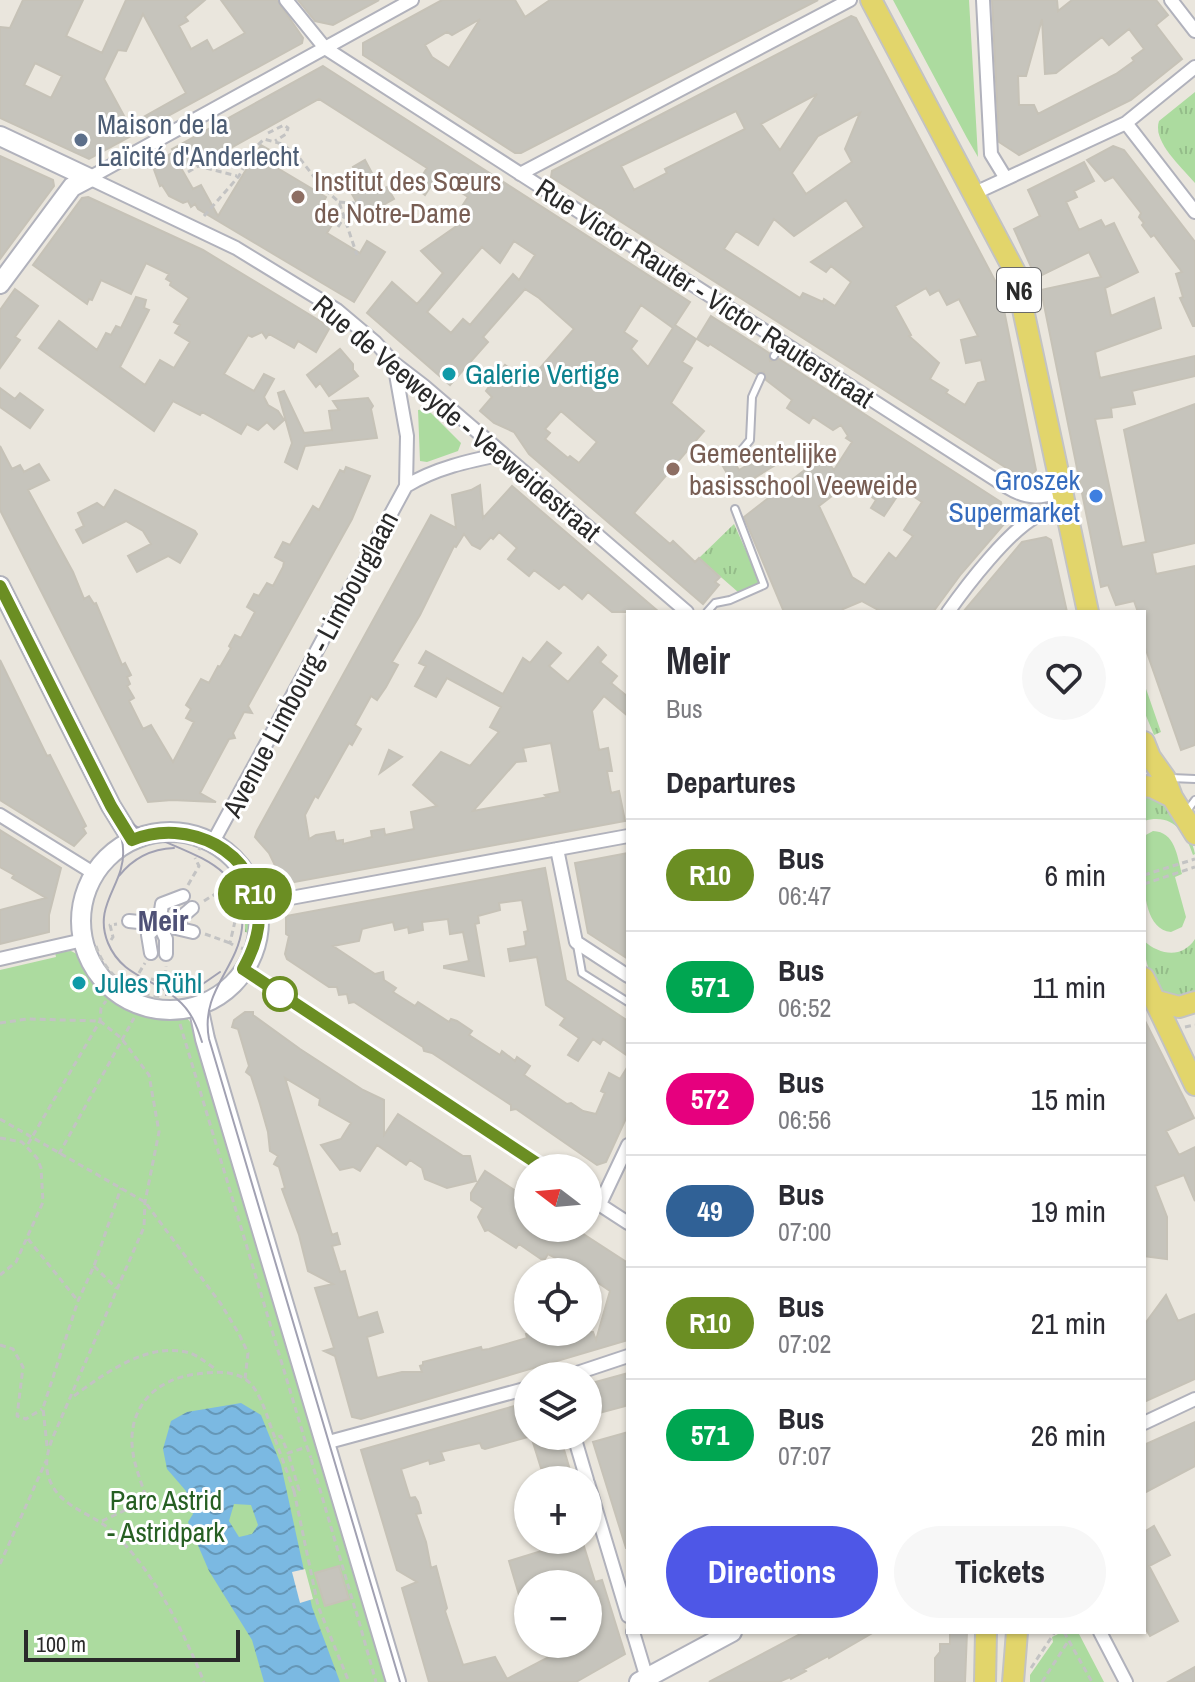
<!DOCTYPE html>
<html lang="en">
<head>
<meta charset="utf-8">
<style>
  :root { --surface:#fff; --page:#f7f7f7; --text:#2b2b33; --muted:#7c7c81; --line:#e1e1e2; --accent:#4e57e7 }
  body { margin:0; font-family:"Archivo Narrow",sans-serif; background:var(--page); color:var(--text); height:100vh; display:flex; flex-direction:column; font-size:30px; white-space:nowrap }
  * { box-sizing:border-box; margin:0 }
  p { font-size:26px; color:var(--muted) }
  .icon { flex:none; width:44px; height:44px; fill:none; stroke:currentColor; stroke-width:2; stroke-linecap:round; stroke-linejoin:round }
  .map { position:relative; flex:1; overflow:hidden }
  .details { position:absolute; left:626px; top:610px; width:520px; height:1024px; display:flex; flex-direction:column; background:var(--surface); border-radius:0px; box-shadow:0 2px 6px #0004 }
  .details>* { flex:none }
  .badge { padding:0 16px; border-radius:26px; font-size:28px; line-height:52px }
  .needle { width:52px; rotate:286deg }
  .controls { position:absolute; left:514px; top:1154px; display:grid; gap:16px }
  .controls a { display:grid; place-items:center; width:88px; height:88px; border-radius:50%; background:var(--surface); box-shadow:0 2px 6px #0004; font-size:40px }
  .scale { position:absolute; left:24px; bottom:20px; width:216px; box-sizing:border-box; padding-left:8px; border:4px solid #2a2a2a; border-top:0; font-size:22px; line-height:28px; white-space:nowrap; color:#2a2a2a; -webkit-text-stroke:6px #fff; paint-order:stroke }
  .map>.badge { position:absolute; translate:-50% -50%; box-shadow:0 0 0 4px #fff }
  h2 { padding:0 40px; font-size:30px; line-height:72px }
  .round { display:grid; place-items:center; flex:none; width:84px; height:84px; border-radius:42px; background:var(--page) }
  .summary { display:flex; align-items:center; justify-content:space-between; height:136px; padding:0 40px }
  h1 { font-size:38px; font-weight:800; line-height:60px }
  .cta { display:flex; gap:16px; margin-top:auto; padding:16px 40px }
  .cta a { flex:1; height:92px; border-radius:48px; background:var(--accent); color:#fff; font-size:32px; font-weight:800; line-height:92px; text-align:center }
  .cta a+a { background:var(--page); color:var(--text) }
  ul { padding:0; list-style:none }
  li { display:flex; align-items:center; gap:24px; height:112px; padding:0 40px; border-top:2px solid var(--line) }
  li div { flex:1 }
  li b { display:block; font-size:30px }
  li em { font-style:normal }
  li .badge { min-width:88px; font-weight:700; text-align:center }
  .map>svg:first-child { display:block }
  .grass { fill:url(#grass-tufts) }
  .park { fill:#acdb9f }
  .water { fill:url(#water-waves); fill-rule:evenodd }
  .pier { fill:#eae6dd }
  .building { fill:#c6c4bc; stroke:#c6c2b7; stroke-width:2; fill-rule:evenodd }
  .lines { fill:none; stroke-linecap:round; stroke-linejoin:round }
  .lane-casing { stroke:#b1b2bc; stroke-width:10 }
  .street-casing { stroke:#b1b2bc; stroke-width:16 }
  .secondary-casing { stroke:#b1b2bc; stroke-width:22 }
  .primary-casing { stroke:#c3c3c3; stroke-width:24 }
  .path { stroke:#c3c3c3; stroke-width:3; stroke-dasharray:6 4; stroke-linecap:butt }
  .lane { stroke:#fff; stroke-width:6 }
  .street { stroke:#fff; stroke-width:12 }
  .secondary { stroke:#fff; stroke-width:18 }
  .primary { stroke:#e2d56b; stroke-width:20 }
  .tram { stroke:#a1a1b2; stroke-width:2 }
  .line-casing { stroke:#fff; stroke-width:18 }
  .line { stroke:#6b8e23; stroke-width:12 }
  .service-dot { fill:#5c6f8a; stroke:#fff; stroke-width:3 }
  .education-dot { fill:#8d6e63; stroke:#fff; stroke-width:3 }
  .culture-dot { fill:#0f9aa8; stroke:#fff; stroke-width:3 }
  .shop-dot { fill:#3f7fe0; stroke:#fff; stroke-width:3 }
  .stop-dot { fill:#fff; stroke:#6b8e23; stroke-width:4 }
  .labels { text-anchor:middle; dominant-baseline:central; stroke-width:6; stroke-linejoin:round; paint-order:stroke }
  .shield { fill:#fff; stroke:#6a6a6a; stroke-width:2 }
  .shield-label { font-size:26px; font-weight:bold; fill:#2a2a2a }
  .service-label { font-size:28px; fill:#4e5e75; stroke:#fff; text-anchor:start }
  .education-label { font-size:28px; fill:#785e54; stroke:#fff; text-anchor:start }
  .street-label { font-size:28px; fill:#2a2a2a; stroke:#fff }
  .culture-label { font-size:28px; fill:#0d838f; stroke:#fff; text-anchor:start }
  .shop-label { font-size:28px; fill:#366cbe; stroke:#fff; text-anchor:end }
  .park-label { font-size:28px; fill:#265f22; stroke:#fff }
  .neighbourhood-label { font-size:30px; font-weight:bold; fill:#4f5176; stroke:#fff }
</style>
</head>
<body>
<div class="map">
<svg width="1195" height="1682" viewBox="0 0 1195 1682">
  <defs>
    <pattern id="grass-tufts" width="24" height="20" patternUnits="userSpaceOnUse" patternTransform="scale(2)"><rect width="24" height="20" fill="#acdb9f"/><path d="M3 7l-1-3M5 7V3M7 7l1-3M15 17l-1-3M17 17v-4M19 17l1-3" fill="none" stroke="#94bc89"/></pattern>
    <pattern id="water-waves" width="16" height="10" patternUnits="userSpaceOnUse" patternTransform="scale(2)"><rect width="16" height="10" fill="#7bb9e2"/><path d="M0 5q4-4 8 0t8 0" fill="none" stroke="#6597b7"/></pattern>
  </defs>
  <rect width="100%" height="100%" fill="#eae6dd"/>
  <path class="grass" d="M1195,92V183C1183,168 1152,142 1159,121Z
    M734,524L760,582L738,592L699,558Z
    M1144,683L1161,732L1154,735L1144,711Z
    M1144,796C1168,800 1191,831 1195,854L1193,855C1185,830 1171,813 1144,821Z
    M239,875C250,894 255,912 250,933L245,932V906L234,879Z
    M1195,939V992C1160,1014 1144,968 1144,941C1160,955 1182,959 1195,939Z"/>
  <path class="park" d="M893,0H969L978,157L967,138Z
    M427,409L461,443L458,451L427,462L420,461L418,410Z
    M1153,831C1175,832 1177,855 1182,874L1175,877L1186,917L1182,927L1171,932C1137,929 1144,860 1144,836Z
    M71,951C84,956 87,968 95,979C115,1009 151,1016 185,1016L193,1025L390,1682H0V970L56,957L55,952Z
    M1062,1632H1078L1104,1682H1030V1675L1053,1642L1052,1637Z"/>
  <path class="water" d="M241,1403L261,1415L281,1465L312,1607L340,1682H264L252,1640L209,1571L188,1522L193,1514L186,1491L167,1469L163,1449L171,1421L187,1412ZM234,1504L251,1505L258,1525L252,1534L239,1537L229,1521Z"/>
  <path class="pier" d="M305,1569L313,1599L300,1603L292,1572Z"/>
  <path class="building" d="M23,0H83L66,36L102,53L126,0H205L185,17L188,21L179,26L191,49L207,40L213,51L245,33L221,0H277L303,38L302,43L295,47L89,159L0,118V27L10,28ZM143,14L186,93L129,125L104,79L118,50L126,51ZM35,63L62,76L51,98L24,85Z
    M298,0H379L333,25L315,21Z
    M442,0H515L525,17L550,0H818L521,153H515L363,55V43ZM480,19L449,68L432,57L425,45L447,32L452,35Z
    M992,0H1057L1058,11L1072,0H1156L1168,15L1156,25L1182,59L1131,100L1019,155L999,142ZM1042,19L1045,74L1056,73L1102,37L1109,45L1129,29L1144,49L1132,58L1134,61L1116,74L1038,114L1034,105H1019L1018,76H1026Z
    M851,16L856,18L1000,290L1036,470L1033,474L1019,476L551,177L552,171ZM817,94L780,150L761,124ZM736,111L745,129L665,169L667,173L634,190L621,166ZM860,113L845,149L852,162L806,194L792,173L818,136ZM846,200L864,227L811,262L826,272L831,266L851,282L835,306L824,299L823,302L803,293L800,298L724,249L736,231L758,245L774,219L794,236ZM926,288L930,295L939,290L947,305L959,299L978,336L961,340L966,363L981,360L986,381L978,383L965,405L946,393L948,390L930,379L939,363L909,336L911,335L895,306Z
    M323,66L690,302L675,325L696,339L682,362L692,368L671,403L704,431L634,513L670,544L673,541L695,562L699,558L720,577L715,582L719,585L703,604L529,454L514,432L494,423L480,411L492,397L486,391L505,365L528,382L574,329L539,298L525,289L483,337L488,342L450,385L367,313L392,282L417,304L425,295L443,273L421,251L458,225L453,220L468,197L437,177L425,195L415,187L427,168L319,99L209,160L206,154L181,168L193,189L201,185L218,216L261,145L273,152L275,158L274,166L326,197L319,210L335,220L327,233L360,253L367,241L385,252L354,302L198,209L195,204L191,207L188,201L183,203L169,196L162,185L160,186L152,164L174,152L172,149ZM514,241L535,255L519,280L513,274L470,325L463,319L451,333L427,312L482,247L500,263ZM641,305L673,328L648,367L631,349L637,341L624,332ZM561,411L597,442L579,463L570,456L568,458L545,439L550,433L545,429Z
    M1113,146L1124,150L1195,242V326H1193L1180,298L1183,297L1176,274L1182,272L1154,235L1151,237L1142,225L1144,223L1139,217L1141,213L1113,177L1105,181L1087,160Z
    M0,156L53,180L54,186L0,259Z
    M365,160L381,190L387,187L394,199L364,216L347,185L359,179L353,167Z
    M1084,162L1094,181L1074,191L1077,197L1066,202L1079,230L1101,220L1105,227L1114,223L1138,272L1105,288L1111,316L1154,298L1161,328L1095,352L1100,378L1195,356V376L1132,391L1135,404L1111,408L1112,417L1095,419L1122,547L1146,542L1124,430L1195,404V543L1152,553L1156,574L1195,566V745L1181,750L1144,644V612H1138L1134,601L1116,605L1108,585L1101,587L1041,290L1101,277L1089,252L1036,278L1014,229L1040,216L1028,190Z
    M88,197L203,250L330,327L316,352L298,341L294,348L269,334L266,338L262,332L252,337L248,335L224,374L254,391L264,374L274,379L264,397L268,405L278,411L284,420L274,429L267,422L258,430L247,424L241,434L202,412L200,415L173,401L154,431L39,348L59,321L97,350L106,333L111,335L116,326L121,328L136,297L146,300L144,308L149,310L120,367L145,385L160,360L174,368L190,342L175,333L180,325L174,322L189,298L170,285L171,282L166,279L169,274L146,263L131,294L101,280L92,300L89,299L87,304L33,265L82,198Z
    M15,289L38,306L15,337L20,340L0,368V310Z
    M711,316L769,353L770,361L779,359L1001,502L1005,523L961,574L933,612H882L862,601L843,609L845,612H784L744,517L823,456L834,470L852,442L846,438L848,436L841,425L833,430L813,417L809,423L787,408L792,400L766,380L764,372L756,374L710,344L708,346L697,339ZM850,482L876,500L871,508L884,516L902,489L922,502L904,530L913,536L896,559L889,553L865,585L852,577L819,506Z
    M340,349L353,364V370L358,376L329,396L320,383L316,387L307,375Z
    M0,388L15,399L20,393L43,410L30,428L0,407Z
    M284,391L304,433L332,430L329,411L339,410L333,401L368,398L373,406L371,409L377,438L305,446L297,469L285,462L292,443L278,393Z
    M0,446L12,469L20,465L24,472L39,464L49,480L28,490L73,572L84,599L89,596L94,604L96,603L122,665L125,663L131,675L127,677L130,684L127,686L134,698L129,701L143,729L151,725L173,762L194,722L186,718L191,709L186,705L201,679L209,683L218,666L220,667L231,648L229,646L235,635L241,638L255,612L247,607L254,594L259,596L267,583L273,586L283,567L284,562L275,557L283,542L290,545L313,506L319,510L340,470L344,472L346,467L370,476L352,519L248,706L252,713L244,712L233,733L235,738L229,739L200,793L216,802L172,800L148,802L0,510Z
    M780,446L787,458L736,489L720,461L730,455L739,470Z
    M480,485L483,518L512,486L659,612H612L588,592L582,599L564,584L559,589L534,570L529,576L508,559L517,548L499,532L493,539L491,537L480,549L472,545L464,534L456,547L454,546L420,615L392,662L398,665L386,687L377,700L371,696L355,725L361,729L352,745L349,743L318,798L315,796L305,815L309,839L316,835L334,832L336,841L343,840V844L372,837L371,831L384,829L385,835L414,829L411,812L437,806L413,785L441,752L470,766L499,732L490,727L501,707L447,678L436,697L415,686L426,666L419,663L426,651L503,694L523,658L530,663L547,642L561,653L549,666L568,682L598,647L606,655L600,662L617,676L611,683L628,697V716L604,696L592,711L599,750L608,748L612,771H607L611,793L619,791L625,821L284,884L269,853L255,837L257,831L431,515L456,528L452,495L471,490ZM551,743L560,792L545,795L548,797L473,811L516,762L526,761L523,748Z
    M115,490L195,531L197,534L180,563L168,556L137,572L128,556L151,544L143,531L126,521L83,543L76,530L84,526L78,513L97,503L104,508Z
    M1046,537L1051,540L1067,612H963L1022,542Z
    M0,660L47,756L50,755L86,826L83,828L86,833L74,846L0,800Z
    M389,750L402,757L380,773Z
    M0,830L61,868L49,915V932L0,944V910L46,898L12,878L14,875L0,867Z
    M628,853V959L588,933L575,863Z
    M545,868L566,980L628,1021V1056L603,1039L600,1044L593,1039L578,1061L568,1055L579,1038L560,1025L565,1018L546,1005L537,957L510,961L508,949L525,946L526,944L524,932L528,931L522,900L499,903L500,910L478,916L479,923L475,924L484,976L444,968V966L469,961L463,932L450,934L448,919L422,922L423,930L409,933L408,927L395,930L393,922L370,927L362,929L359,941L333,946L375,974L383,972L384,980L396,988L393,992L415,1006L418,1002L449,1022L451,1019L457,1021L472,1031L469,1035L500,1055L502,1051L515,1061L517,1057L530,1066L524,1075L567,1104L571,1103L583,1111L596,1114L605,1093L601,1091L609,1073L620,1079L628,1066V1114L606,1162L597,1165L516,1109L511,1110V1105L432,1053L424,1051L423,1047L354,1002L349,1003L347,994L339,995L337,987H329L287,959L285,954L289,936L286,934V916Z
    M245,1012H253V1015L300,1049L363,1090L384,1100V1135L398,1114L463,1156H470L476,1181L447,1188L425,1179L422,1168L410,1160L406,1165L377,1145L360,1171L353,1167L340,1170L321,1145L341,1139L351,1123L319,1105L320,1099L285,1078L332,1235L337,1233L340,1244L332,1246L340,1272L345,1271L358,1318L377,1312L383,1332L367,1337L377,1378L402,1372H422L420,1366L423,1365V1362L481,1347L482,1350L489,1349L527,1338L526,1334L534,1332H593L596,1340L610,1291L588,1276V1272H582L548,1254L545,1259H541L519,1244L516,1248L488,1230L485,1231L478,1217L483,1208L471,1200V1193L485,1171L528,1199V1228H574L628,1263V1340L361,1419L352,1417L335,1356L324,1351L334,1348L315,1288L333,1284L308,1271L299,1235L282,1189L285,1188L279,1167L274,1164L278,1156L270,1151L268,1132L260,1104L251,1076L246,1072L249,1066L238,1029L232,1027L234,1020Z
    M1144,1019L1194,1118L1166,1131L1179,1155L1195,1147V1201L1184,1175L1155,1186L1167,1217V1259L1144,1256Z
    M1166,1295L1178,1321L1195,1314V1379L1144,1402V1325Z
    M628,1373V1403L625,1406L588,1416V1384Z
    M528,1402V1437L485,1449L482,1448L480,1443L453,1449L441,1452L444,1460L430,1464L429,1460L401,1469L410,1498L415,1497L418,1502L421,1513L416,1514L426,1542L431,1568L436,1566L447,1608L445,1611L463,1665L495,1657L507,1679L568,1647L567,1644H588L590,1584H528V1615H525L509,1561L577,1540H582L595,1582L602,1580L625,1654L576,1682H429L402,1588L417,1582L397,1570L361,1450Z
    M1195,1422V1466L1144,1493V1445Z
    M628,1432V1548H626L593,1442Z
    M531,1436H560L572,1477L552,1480L548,1469L541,1468Z
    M1154,1526L1170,1555L1149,1566L1178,1621L1150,1636L1144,1626V1532Z
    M339,1566L349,1599L325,1606L315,1573Z
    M804,1632H874L829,1658L828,1656L804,1669L806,1671L791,1679L790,1677L779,1682H709Z
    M950,1632H967L965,1682H935V1658L940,1652V1644H950Z
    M1195,1667V1682H1168Z"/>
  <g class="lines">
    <g class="lane-casing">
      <path id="lane" d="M774,356L782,343
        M741,451L750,440L752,397L761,377
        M707,612L715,603L730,600L764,585L735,509
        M1171,778L1195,779
        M1186,812L1195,800
        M577,945L582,973L628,1002"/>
    </g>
    <g class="street-casing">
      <path id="street" d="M286,0L325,48L1007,487C1028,500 1041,498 1063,491
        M983,0L991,154L1005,177
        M1171,0L1195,31
        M1126,123L1195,212
        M520,174L850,0
        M89,178L236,248L337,310L375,342L394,363L424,386L687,612
        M89,178L412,0
        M975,193L1126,123L1195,67
        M406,486C436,468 468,461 503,454
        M948,612C967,585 1007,533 1035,517C1045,511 1055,509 1065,506
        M0,815L95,874
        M213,842L406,486L407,436L394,363
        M557,849L576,942L628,976
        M258,904L628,836
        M129,921L159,924
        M171,926L192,908
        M151,953L148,935L159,924L193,932
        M166,954V939L159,924L162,904L183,896
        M0,959L83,940
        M243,969L544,1168
        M588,1197L628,1223
        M600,1204L628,1145
        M568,1376L628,1356
        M1144,1423L1195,1399
        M574,1436L587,1480
        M325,1443L528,1388
        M588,1483L628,1616
        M633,1632L648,1682
        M1100,1632L1126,1682"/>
    </g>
    <g class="secondary-casing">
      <path id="secondary" d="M0,136L89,178
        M0,284L72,187L89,178
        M0,586L111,806L132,840
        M81 921a89 89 0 1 1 178 0a89 89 0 1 1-178 0Z
        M198,1006L205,1039L396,1682
        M639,1682L732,1632"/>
    </g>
    <g class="primary-casing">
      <path id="primary" d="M871,0L1015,272L1088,612
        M1144,742L1150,757L1165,778L1172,797L1195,834
        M1144,786L1152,787L1172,797
        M1144,978L1195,1085
        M1157,1001L1179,1007L1195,1002
        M985,1682L986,1632
        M1013,1682L1017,1632"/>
    </g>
    <path class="path" d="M268,133L284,125L288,128L286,134L275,141
      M188,172L198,166L237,176
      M339,202L354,203L361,199
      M204,216L239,176L253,150L264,139L282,144L297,155L322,187L339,202L357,255
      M338,227L344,217
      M192,841L191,844L200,847L199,850
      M1144,875L1195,859
      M1144,884L1195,867
      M188,885L199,866L195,858
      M204,901L228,886
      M205,934L230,943
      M111,940L113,937L110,925L117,924
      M233,945L230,943L236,917L234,897
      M96,946C106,976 132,995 163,998
      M241,948L244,949
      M139,973L145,963
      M151,979L165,982L166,966
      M0,1023L27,1019L100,1021L121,1038L149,1075L159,1132L145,1202L144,1227L53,1437C47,1452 43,1469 52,1485C64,1509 97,1515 115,1534C155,1574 183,1630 204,1682
      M180,1024L307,1447
      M1185,1027L1195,1025
      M0,1119L145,1202L221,1304L239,1334L248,1353L245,1379
      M0,1138L22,1142L37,1158L41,1168L43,1202L16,1262L0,1275
      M28,1144L100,1021L101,1008L106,1001
      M59,1154L134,1018
      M28,1239L78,1301
      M94,1266L116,1288
      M0,1345L13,1349L23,1367L17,1416L26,1419L42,1409
      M74,1396C105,1373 149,1341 190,1353C199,1356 209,1365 217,1370
      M275,1439L294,1491L299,1490L288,1453
      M47,1446L43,1408L78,1301L94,1266L121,1188
      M311,1459L355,1609
      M294,1491L318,1606L349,1682
      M102,1521L136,1505L145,1495C141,1481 135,1467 133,1453C126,1409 154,1379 197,1374C212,1372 231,1370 245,1379C261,1389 268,1421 275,1438L281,1436L288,1453L307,1447L311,1458
      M0,1564L46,1461
      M356,1611L376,1682
      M1064,1632L1092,1682
      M1031,1668L1055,1632
      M1042,1682L1069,1640"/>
    <use href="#lane" class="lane"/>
    <use href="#street" class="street"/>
    <use href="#secondary" class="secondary"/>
    <use href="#primary" class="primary"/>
    <path class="tram" d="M0,579L120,813C159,856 250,848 242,928C237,970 200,991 209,1039L400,1682
      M108,809C114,821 123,835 123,849C126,884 92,904 108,943C122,977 154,978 178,1000C191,1011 197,1026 202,1042
      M119,876C133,858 151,849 174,848
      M166,995L194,990L220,972"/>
  </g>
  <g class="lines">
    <g class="line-casing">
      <path id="line" d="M0,586L111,806L132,840C187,817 258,850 259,916C259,934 252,953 243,969L544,1168"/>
    </g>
    <use href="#line" class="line"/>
  </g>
  <circle class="service-dot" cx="81" cy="140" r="8"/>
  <g class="education-dot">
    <circle cx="298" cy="197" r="8"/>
    <circle cx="673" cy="469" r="8"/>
  </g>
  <g class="culture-dot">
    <circle cx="449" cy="374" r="8"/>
    <circle cx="79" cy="983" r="8"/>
  </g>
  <circle class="shop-dot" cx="1096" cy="496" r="8"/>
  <circle class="stop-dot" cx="280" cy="994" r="16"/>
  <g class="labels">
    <rect class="shield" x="997" y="268" width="44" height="44" rx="6"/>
    <g class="shield-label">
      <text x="1019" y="290">N6</text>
    </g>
    <g class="service-label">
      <text x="97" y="124">Maison de la<tspan x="97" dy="32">Laïcité d'Anderlecht</tspan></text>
    </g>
    <g class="education-label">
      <text x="314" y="181">Institut des Sœurs<tspan x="314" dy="32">de Notre-Dame</tspan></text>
      <text x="689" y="453">Gemeentelijke<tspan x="689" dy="32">basisschool Veeweide</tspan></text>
    </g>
    <g class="street-label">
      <text transform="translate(705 293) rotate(33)">Rue Victor Rauter - Victor Rauterstraat</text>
      <text transform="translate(457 418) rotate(40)">Rue de Veeweyde - Veeweidestraat</text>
      <text transform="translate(310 664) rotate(-62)">Avenue Limbourg - Limbourglaan</text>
    </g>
    <g class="culture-label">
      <text x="465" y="374">Galerie Vertige</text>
      <text x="95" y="983">Jules Rühl</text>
    </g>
    <g class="shop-label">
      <text x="1080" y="480">Groszek<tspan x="1080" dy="32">Supermarket</tspan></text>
    </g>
    <g class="park-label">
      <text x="166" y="1500">Parc Astrid<tspan x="166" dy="32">- Astridpark</tspan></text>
    </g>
    <g class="neighbourhood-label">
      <text x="163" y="920">Meir</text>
    </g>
  </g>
</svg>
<div class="controls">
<a><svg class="needle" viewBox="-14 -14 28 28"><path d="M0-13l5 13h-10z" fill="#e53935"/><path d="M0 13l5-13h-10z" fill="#7c7c81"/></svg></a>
<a><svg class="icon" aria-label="locate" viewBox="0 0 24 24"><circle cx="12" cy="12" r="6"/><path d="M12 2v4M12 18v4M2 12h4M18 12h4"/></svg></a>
<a><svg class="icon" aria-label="layers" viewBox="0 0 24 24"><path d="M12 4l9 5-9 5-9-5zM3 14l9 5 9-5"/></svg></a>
<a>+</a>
<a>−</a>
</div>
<div class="scale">100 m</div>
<b class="badge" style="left:255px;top:894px;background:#6b8e23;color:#fff">R10</b>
<section class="details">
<div class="summary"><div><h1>Meir</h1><p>Bus</p></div><a class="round"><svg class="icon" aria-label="heart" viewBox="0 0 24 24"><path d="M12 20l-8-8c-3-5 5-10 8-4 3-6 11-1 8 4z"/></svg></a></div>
<h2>Departures</h2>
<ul>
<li><span class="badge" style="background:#6b8e23;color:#fff">R10</span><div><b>Bus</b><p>06:47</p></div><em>6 min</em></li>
<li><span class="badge" style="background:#00a651;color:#fff">571</span><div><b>Bus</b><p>06:52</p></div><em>11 min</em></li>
<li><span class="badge" style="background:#e6007e;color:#fff">572</span><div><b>Bus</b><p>06:56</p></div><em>15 min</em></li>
<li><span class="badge" style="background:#306196;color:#fff">49</span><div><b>Bus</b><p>07:00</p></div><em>19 min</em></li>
<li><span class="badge" style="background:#6b8e23;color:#fff">R10</span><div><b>Bus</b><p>07:02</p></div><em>21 min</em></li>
<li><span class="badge" style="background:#00a651;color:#fff">571</span><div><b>Bus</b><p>07:07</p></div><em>26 min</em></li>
</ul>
<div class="cta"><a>Directions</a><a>Tickets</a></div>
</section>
</div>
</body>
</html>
